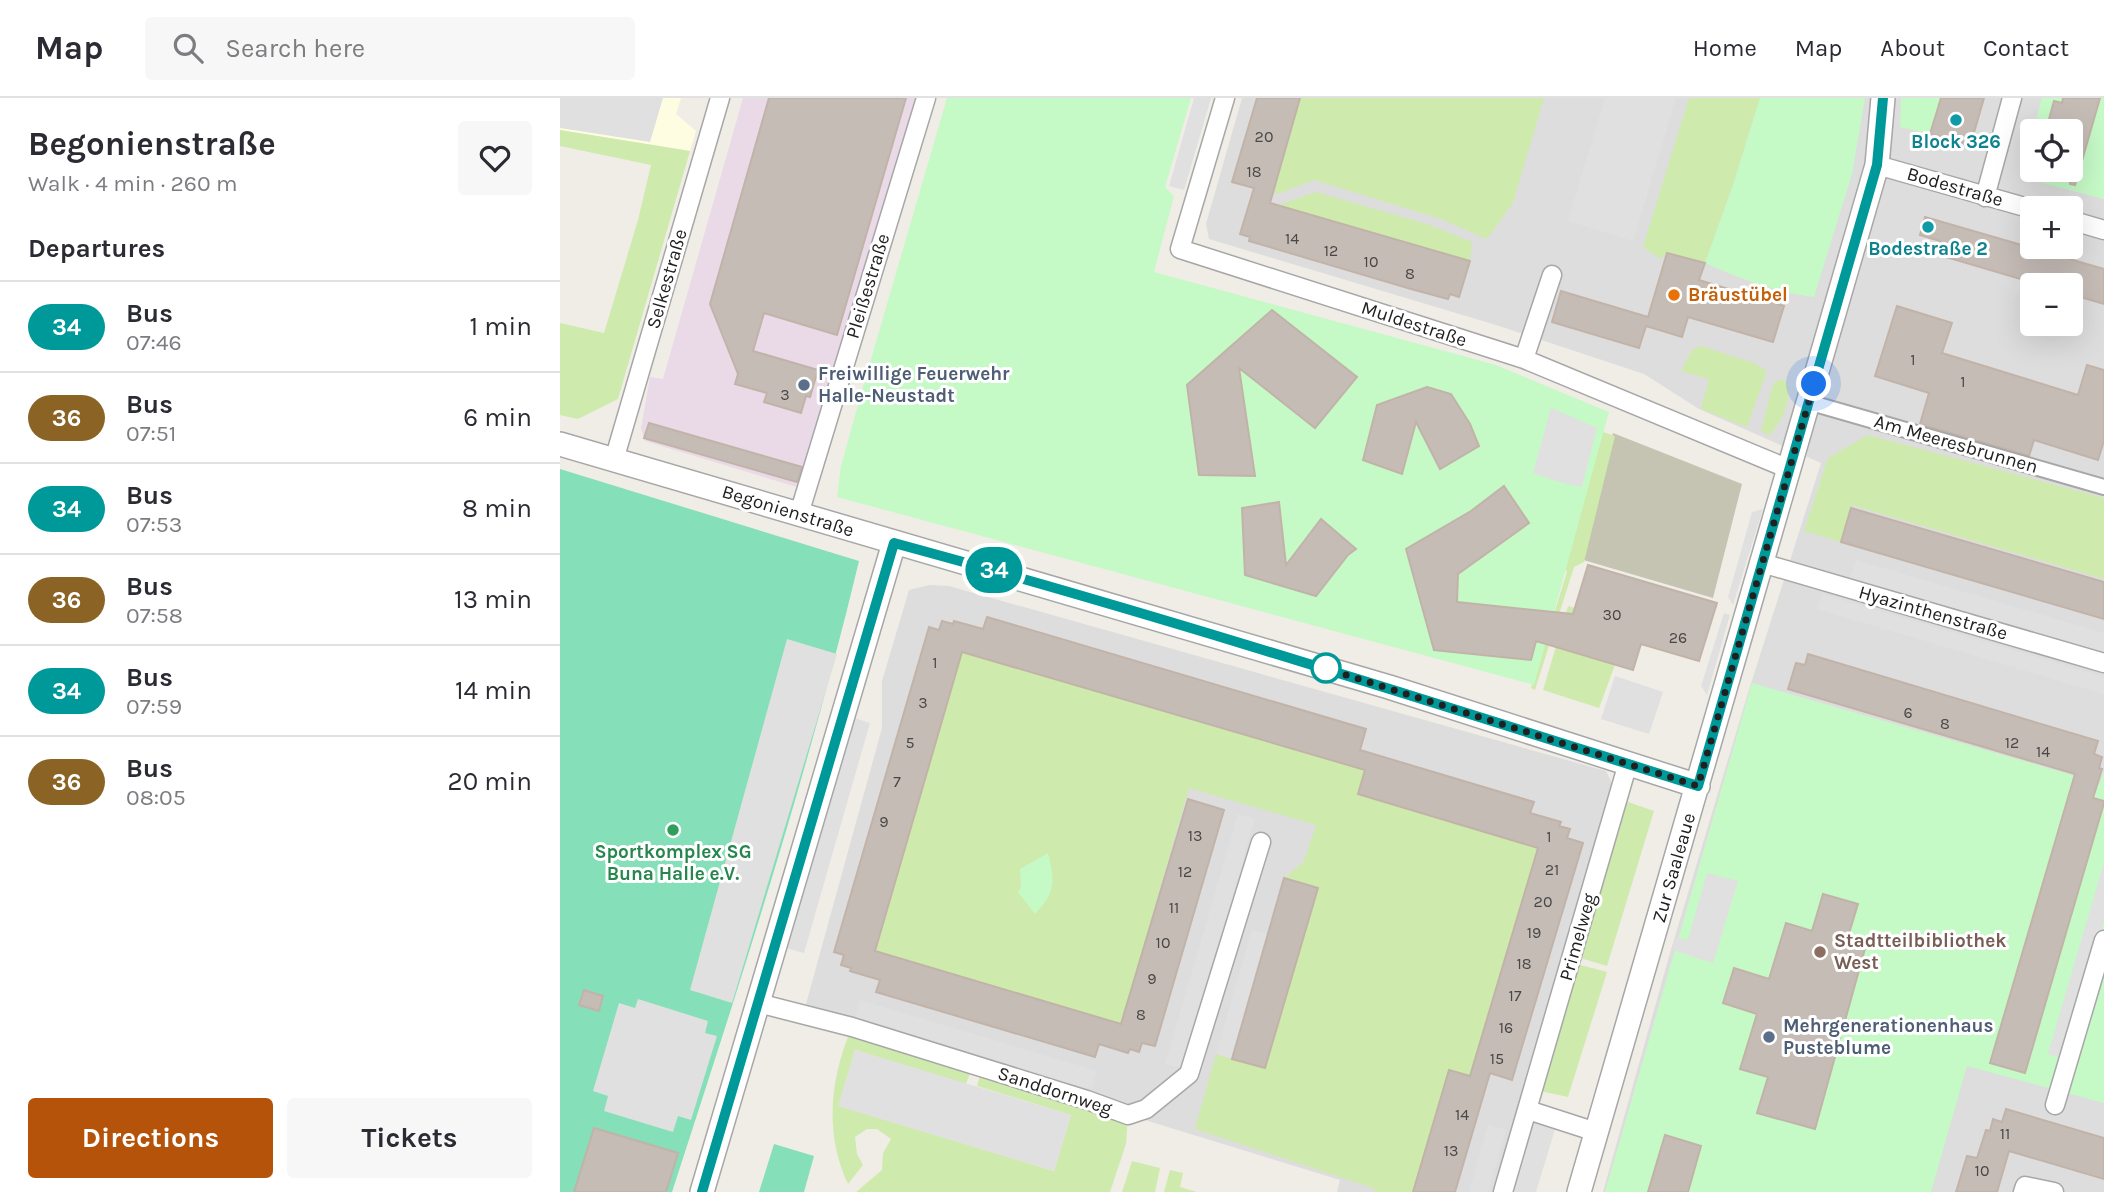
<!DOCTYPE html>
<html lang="en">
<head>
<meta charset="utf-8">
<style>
  :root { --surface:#fff; --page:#f7f7f7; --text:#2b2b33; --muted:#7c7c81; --line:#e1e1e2; --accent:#b45309 }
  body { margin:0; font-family:Karla,sans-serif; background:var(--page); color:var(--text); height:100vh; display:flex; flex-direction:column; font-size:26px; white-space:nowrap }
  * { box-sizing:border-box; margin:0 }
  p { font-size:23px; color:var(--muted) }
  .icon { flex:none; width:38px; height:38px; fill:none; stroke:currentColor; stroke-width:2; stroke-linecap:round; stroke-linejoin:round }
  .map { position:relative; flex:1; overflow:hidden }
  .details { display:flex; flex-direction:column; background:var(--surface); width:560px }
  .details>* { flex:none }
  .badge { padding:0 14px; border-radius:23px; font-size:24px; line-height:46px }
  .tools { position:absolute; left:1460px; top:21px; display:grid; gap:14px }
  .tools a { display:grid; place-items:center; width:63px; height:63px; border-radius:7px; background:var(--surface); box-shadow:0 7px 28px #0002; font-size:35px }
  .you { position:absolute; width:35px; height:35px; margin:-18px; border:5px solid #fff; border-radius:50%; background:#1a73e8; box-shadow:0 0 0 10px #1a73e833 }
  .map>.badge { position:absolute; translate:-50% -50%; box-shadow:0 0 0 4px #fff }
  h2 { padding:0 28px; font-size:26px; line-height:63px }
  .round { display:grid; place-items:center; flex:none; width:74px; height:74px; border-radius:7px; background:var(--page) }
  .head { display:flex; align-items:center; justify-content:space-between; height:119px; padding:0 28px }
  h1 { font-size:33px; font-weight:700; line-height:52px }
  .button { display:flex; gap:14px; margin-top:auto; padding:14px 28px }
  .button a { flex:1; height:80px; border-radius:7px; background:var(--accent); color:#fff; font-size:28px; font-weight:700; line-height:80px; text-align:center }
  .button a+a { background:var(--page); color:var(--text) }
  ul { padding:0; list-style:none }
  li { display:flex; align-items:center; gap:21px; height:91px; padding:0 28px; border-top:2px solid var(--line) }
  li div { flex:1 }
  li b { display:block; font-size:26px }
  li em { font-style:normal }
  li .badge { min-width:77px; font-weight:700; text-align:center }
  header { display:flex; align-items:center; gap:42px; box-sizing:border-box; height:98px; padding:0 35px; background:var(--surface); border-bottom:2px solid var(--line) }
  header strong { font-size:33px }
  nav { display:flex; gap:38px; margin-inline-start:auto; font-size:24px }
  .search { width:490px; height:63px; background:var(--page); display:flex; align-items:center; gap:18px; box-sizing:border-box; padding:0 24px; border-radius:7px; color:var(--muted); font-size:26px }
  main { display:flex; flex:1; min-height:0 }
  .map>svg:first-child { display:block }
  .residential { fill:#dedddd; fill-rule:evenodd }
  .industrial { fill:#ead9e7 }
  .education { fill:#fffde1 }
  .construction { fill:#c5c4b2 }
  .grass { fill:#ceeaad }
  .park { fill:#c5f9c6 }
  .pitch { fill:#85dfb8 }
  .parking { fill:#e0e0e0 }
  .building { fill:#c5bcb6; stroke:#c2b3a9; stroke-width:2 }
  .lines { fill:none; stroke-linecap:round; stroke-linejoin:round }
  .pedestrian-casing { stroke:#a7a7a7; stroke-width:18 }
  .minor-casing { stroke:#a7a7a7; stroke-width:21 }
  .tertiary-casing { stroke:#a7a7a7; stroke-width:26 }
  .pedestrian { stroke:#fff; stroke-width:14 }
  .minor { stroke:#fff; stroke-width:18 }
  .tertiary { stroke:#fff; stroke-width:23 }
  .line-casing { stroke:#fff; stroke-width:16 }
  .line { stroke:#099; stroke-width:10 }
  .walk { stroke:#202020; stroke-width:7; stroke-dasharray:0 12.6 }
  .culture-dot { fill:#0f9aa8; stroke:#fff; stroke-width:2.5 }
  .food-dot { fill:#e8710a; stroke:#fff; stroke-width:2.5 }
  .service-dot { fill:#5c6f8a; stroke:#fff; stroke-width:2.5 }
  .stop-dot { fill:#fff; stroke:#099; stroke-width:3.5 }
  .leisure-dot { fill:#2e9e5b; stroke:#fff; stroke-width:2.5 }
  .education-dot { fill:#8d6e63; stroke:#fff; stroke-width:2.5 }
  .labels { text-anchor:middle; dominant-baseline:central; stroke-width:6; stroke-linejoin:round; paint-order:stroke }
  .number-label { font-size:16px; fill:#494746 }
  .culture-label { font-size:19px; font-weight:bold; fill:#0d838f; stroke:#fff }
  .street-label { font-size:19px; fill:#202020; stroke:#fff }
  .food-label { font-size:19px; font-weight:bold; fill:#c56008; stroke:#fff; text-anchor:start }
  .service-label { font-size:19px; font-weight:bold; fill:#4e5e75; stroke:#fff; text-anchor:start }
  .leisure-label { font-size:19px; font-weight:bold; fill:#27864d; stroke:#fff }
  .education-label { font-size:19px; font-weight:bold; fill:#785e54; stroke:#fff; text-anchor:start }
</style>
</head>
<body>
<header>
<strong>Map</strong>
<div class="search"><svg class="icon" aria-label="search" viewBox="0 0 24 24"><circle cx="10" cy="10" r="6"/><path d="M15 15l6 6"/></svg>Search here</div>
<nav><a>Home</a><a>Map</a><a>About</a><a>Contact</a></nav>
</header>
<main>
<section class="details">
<div class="head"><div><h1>Begonienstraße</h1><p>Walk · 4 min · 260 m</p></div><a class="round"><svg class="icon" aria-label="heart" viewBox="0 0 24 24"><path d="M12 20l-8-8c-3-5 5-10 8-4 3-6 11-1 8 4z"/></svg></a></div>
<h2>Departures</h2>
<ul>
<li><span class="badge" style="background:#099;color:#fff">34</span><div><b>Bus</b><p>07:46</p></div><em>1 min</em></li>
<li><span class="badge" style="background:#8b6425;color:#fff">36</span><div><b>Bus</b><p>07:51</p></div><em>6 min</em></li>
<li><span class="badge" style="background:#099;color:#fff">34</span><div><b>Bus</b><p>07:53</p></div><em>8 min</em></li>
<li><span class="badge" style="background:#8b6425;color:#fff">36</span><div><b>Bus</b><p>07:58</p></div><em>13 min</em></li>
<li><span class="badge" style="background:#099;color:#fff">34</span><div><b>Bus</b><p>07:59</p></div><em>14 min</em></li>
<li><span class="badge" style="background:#8b6425;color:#fff">36</span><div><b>Bus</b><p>08:05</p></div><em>20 min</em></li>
</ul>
<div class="button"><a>Directions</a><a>Tickets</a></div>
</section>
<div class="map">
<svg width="1544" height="1094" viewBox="0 0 1544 1094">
  <rect width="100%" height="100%" fill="#f0ede7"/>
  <path class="residential" d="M682,0H1544V1094H1043L1110,855L1188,595L1261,365L1139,311L1084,276L936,227L649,141L646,126ZM1472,33H1510V72H1472ZM1472,110H1510V149H1472ZM1472,187H1510V226H1472Z
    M369,487L389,488L1046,673L1051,683V695L943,1094H777L780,1082L243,917L322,630V583L349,492Z"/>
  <path class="industrial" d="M183,0H357L237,389L85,343L81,330L90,279L103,281Z"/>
  <path class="education" d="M0,0H121L116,16L136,33L130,53L0,32Z"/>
  <path class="construction" d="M1053,335L1182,386L1153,500L1020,461Z"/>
  <path class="grass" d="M740,0H984L953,105L927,141L881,121L754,82L717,96L711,93Z
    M1129,0H1200L1172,90L1145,165L1107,155L1100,161L1083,149Z
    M0,32L130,53L58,301L18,321L0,317V225L44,235L78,122L91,67L0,48Z
    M756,94L870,127L912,144L910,163L719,107Z
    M1141,248L1194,265L1207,273L1187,329L1141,311L1149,281L1121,273L1132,252Z
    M1225,282C1235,295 1221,328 1209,337L1201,333L1212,289L1216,283Z
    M1037,332L1055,338L1024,464L1014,469L975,592L971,590L1007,474L992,449Z
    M1308,337L1544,400V481L1292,407L1281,444L1244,433L1268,360Z
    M1008,508L1015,510L1003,551L1055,567L1039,610L983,592Z
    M406,540L416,558L794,669L796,667L806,670L799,696L961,745L983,733L910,978L889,972L853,1094H813L816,1091L635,1031L656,956L705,970L758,790L724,780L744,763L756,727L629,690L558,937L546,921L328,857L311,865Z
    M1065,703L1094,713L1047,868L1020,860Z
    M1017,866L1047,874L1008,999L980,993Z
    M292,929L413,967L406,986L295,952L279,1008L494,1073L511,1017L417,988L422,970L568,1017L566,1046L550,1094H296L322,1072L323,1055L331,1041L317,1031H307L295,1039L297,1056L303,1067L288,1086C264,1035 270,980 292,929Z
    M572,1063L600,1070L595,1094H562Z
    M610,1072L623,1075L620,1089L637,1094H604Z"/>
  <path class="park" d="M387,0H631L605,89L614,98L594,174L936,267L1049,314L974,587L277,399L281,368L302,292Z
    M1200,0H1305L1292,76L1254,199C1215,194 1181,181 1145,165L1172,90Z
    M1341,0H1381L1370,36L1340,29Z
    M1482,0H1544V101L1460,79L1472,36V72H1510V33H1473Z
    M1192,585L1540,685L1544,673V1005L1407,968L1371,1094H1045Z
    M488,755C495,784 496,794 475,816L458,794L461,789L460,771Z"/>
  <path class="pitch" d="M0,371L299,463C248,676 180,885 112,1094H0Z
    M214,1046L254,1058L244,1094H199Z"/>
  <path class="parking" d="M0,0H103L90,44L0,30Z
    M634,0H651L624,92L609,88Z
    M1045,0H1116L1073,143L1008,123Z
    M991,310L1037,330L1022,389L999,384L973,375Z
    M1203,411L1173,507L1168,499L1192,414Z
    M1296,462L1544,535V555L1290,480Z
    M1262,496L1544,579V596L1257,511Z
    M1164,515L1170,517L1147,597L1141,588Z
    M227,541L277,556L172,905L130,892Z
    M1055,578L1103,594L1089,636L1041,621Z
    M292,619L310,625L244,855L226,850Z
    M678,716L695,721L621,970L605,966Z
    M1544,764V823L1504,961L1488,956Z
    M1147,775L1178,783L1153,865L1112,852L1116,840L1128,842Z
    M692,832L707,836L672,961L656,956Z
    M78,901L148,923L145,935L157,938L131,1022L118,1018L113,1034L44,1013L48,998L33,993L59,905L75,910Z
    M300,902L537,973L531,992L295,921Z
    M295,952L511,1017L494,1073L278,1008Z
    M972,1021L996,1028L976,1094H950Z
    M928,1027L946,1032L928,1094H909Z"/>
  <path class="building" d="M209,0H346L277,237L204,215L193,253L258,272L250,299L246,298L241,315L204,304L207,295L175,286L178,276L150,206Z
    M697,0H740L710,105L910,163L899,199L890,196L888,201L851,191L689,143L690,139L680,136L694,90L672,84Z
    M1381,0H1424L1413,38L1409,36L1406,46L1370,36Z
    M1503,0H1540L1515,87L1510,86V33H1493L1496,23L1489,21L1494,3L1502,5Z
    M1365,119L1544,171V206L1510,196V187H1481L1376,156L1380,143L1360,137Z
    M1107,155L1145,165L1139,182L1224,208L1213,244L1128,219L1122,239L1086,228L1079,250L992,224L1001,193L1088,219Z
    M1337,208L1392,225L1382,255L1518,297L1527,267L1544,272V343L1538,362L1474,342L1469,358L1360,326L1369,295L1315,278Z
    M712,212L797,279L755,330L679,270L695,378L639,377L627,287Z
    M867,289L891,296L910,326L919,348L880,371L856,324L842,376L803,362L817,307Z
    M89,325L242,369L237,384L84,340Z
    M944,388L969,425L898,476L897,504L1013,516L1028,467L1157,505L1139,563L1081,546L1073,572L976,543L971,562L874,552L846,451L911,413Z
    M719,404L726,467L761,421L796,451L788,457L756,498L685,477L682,410Z
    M1291,410L1544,484V521L1281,444Z
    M427,519L806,631L800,652L974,704L970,715L1001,724L999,728L1010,731L1007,740L1023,745L952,982L930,975L895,1094H853L889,972L910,978L978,750L798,696L805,672L402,554L315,853L561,926L628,701L664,712L595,948L582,945L579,954L570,951L568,955L539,946L535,959L316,894L320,882L290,873L291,870L281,867L284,857L274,854L369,529L379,532L382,523L393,526L394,523L423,531Z
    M1248,556L1538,643L1534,656L1542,659L1539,670L1542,671L1533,700L1544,703V705L1465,975L1430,965L1515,676L1228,591L1236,565L1245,567Z
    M724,780L758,790L705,970L672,961Z
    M1263,796L1298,806L1287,842L1306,847L1255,1031L1197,1015L1208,979L1180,971L1197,916L1163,905L1174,870L1209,881L1226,825L1252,833Z
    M24,892L43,898L39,913L19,907Z
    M1446,1011L1544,1040V1081L1449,1053L1437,1094H1396L1407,1058L1417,1060L1426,1032L1430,1033L1433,1021L1442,1024Z
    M34,1030L118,1055L106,1094H14Z
    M1105,1037L1141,1048L1128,1094H1088Z"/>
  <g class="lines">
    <g class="pedestrian-casing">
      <path id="pedestrian" d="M1248,304L1544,389"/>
    </g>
    <g class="minor-casing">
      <path id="minor" d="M665,0L620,151L964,261L1229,371
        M1317,67L1472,111
        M1425,99L1452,0
        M1510,122L1544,132
        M964,261L992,177
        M54,362L160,0
        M239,416L366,0
        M1202,465L1544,565
        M198,905L292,929L527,1002L568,1017L586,1011L629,976L701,744
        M1495,1007L1544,842
        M968,1012L1036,1034
        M943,1094L1068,665
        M1463,1094L1465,1088L1494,1094"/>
    </g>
    <g class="tertiary-casing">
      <path id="tertiary" d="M0,346L829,589L1138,688
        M142,1094L334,445
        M1019,1094L1317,67L1323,0"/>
    </g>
    <use href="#pedestrian" class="pedestrian"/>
    <use href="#minor" class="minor"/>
    <use href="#tertiary" class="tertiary"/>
  </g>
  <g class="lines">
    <g class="line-casing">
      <path id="line" d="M142,1094L334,445C604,518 871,604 1138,688L1317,67L1323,0"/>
    </g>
    <use href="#line" class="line"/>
    <path class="walk" d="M766,570H764L1138,688L1254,286"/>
  </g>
  <g class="culture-dot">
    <circle cx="1396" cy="22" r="7"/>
    <circle cx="1368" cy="129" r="7"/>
  </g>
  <circle class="food-dot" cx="1114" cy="197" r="7"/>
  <g class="service-dot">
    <circle cx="244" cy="287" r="7"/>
    <circle cx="1209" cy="939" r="7"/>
  </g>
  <circle class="stop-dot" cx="766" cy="570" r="14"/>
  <circle class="leisure-dot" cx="113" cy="732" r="7"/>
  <circle class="education-dot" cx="1260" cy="854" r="7"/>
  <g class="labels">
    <g class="number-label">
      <text x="704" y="38">20</text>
      <text x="694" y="73">18</text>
      <text x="732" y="140">14</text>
      <text x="771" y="152">12</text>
      <text x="811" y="163">10</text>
      <text x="850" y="175">8</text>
      <text x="1353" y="261">1</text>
      <text x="1403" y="283">1</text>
      <text x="225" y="296">3</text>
      <text x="1052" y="516">30</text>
      <text x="1118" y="539">26</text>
      <text x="375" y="564">1</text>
      <text x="363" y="604">3</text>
      <text x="1348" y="614">6</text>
      <text x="1385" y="625">8</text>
      <text x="350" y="644">5</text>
      <text x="1452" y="644">12</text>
      <text x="1483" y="653">14</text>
      <text x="337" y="683">7</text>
      <text x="324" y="723">9</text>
      <text x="635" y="737">13</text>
      <text x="989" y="738">1</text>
      <text x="992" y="771">21</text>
      <text x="625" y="773">12</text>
      <text x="983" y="803">20</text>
      <text x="614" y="809">11</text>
      <text x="974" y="834">19</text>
      <text x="603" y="844">10</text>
      <text x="964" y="865">18</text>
      <text x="592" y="880">9</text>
      <text x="955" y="897">17</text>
      <text x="581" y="916">8</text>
      <text x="946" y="929">16</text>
      <text x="937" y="960">15</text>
      <text x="902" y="1016">14</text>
      <text x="1445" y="1035">11</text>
      <text x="891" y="1052">13</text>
      <text x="1422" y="1072">10</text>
    </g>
    <g class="culture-label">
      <text x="1396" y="44">Block 326</text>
      <text x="1368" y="151">Bodestraße 2</text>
    </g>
    <g class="street-label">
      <text transform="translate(1395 89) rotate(16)">Bodestraße</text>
      <text transform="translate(107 181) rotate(-74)">Selkestraße</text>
      <text transform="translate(308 188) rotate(-73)">Pleißestraße</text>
      <text transform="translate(854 226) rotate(18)">Muldestraße</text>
      <text transform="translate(1396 346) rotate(16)">Am Meeresbrunnen</text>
      <text transform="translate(228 413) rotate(17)">Begonienstraße</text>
      <text transform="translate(1373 515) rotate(16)">Hyazinthenstraße</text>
      <text transform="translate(1114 770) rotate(-74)">Zur Saaleaue</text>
      <text transform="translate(1018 839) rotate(-74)">Primelweg</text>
      <text transform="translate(495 993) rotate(18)">Sanddornweg</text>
    </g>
    <g class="food-label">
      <text x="1128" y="197">Bräustübel</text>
    </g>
    <g class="service-label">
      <text x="258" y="276">Freiwillige Feuerwehr<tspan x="258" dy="22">Halle-Neustadt</tspan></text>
      <text x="1223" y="928">Mehrgenerationenhaus<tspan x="1223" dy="22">Pusteblume</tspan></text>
    </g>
    <g class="leisure-label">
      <text x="113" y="754">Sportkomplex SG<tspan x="113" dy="22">Buna Halle e.V.</tspan></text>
    </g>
    <g class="education-label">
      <text x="1274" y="843">Stadtteilbibliothek<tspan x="1274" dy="22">West</tspan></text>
    </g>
  </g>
</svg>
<div class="tools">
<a><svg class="icon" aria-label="locate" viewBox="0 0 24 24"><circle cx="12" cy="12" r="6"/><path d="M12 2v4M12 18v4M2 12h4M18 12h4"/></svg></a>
<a>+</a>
<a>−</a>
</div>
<div class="you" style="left:1254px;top:286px"></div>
<b class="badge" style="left:434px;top:472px;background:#099;color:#fff">34</b>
</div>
</main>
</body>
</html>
